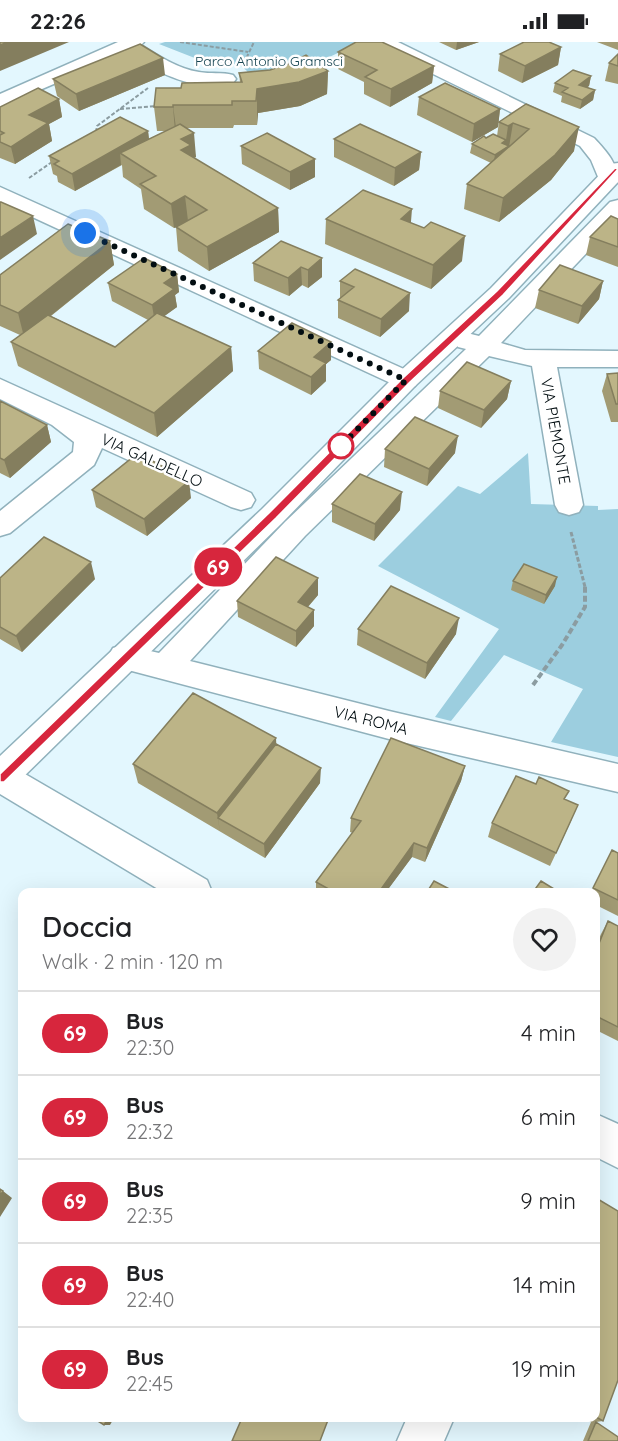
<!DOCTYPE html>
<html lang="en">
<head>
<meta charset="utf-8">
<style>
  :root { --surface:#fff; --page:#f2f2f2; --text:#202124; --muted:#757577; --line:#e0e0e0 }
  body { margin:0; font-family:Quicksand,sans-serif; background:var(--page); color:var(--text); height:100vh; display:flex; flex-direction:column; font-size:22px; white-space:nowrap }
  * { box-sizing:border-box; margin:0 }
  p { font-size:20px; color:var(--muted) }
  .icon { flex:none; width:33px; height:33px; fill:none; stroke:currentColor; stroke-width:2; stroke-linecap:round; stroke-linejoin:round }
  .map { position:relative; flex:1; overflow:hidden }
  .details { position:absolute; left:18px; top:846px; width:582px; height:534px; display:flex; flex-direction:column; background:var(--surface); border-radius:12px; box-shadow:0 6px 24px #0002 }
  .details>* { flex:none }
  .badge { padding:0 12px; border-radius:20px; font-size:21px; line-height:39px }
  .you { position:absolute; width:30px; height:30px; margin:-15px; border:4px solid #fff; border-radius:50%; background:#1a73e8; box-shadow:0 0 0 9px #1a73e833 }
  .map>.badge { position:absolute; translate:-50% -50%; box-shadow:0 0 0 3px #fff }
  .round { display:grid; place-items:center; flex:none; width:63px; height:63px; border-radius:32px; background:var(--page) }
  .summary { display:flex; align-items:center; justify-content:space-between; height:102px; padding:0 24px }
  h1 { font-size:28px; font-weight:600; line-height:45px }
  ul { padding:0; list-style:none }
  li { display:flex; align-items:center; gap:18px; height:84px; padding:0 24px; border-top:2px solid var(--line) }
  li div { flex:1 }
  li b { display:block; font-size:22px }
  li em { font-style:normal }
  li .badge { min-width:66px; font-weight:700; text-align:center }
  .status { display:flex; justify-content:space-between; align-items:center; height:42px; padding:0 30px; background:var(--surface); direction:ltr }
  .status svg { height:16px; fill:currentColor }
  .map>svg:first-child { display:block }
  .green { fill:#9ccedf }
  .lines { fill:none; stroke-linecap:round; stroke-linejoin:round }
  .minor-casing { stroke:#90b1bc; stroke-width:3 }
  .major-casing { stroke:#90b1bc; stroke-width:3 }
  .path-far2 { stroke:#8b9ca1; stroke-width:2; stroke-dasharray:4 2; stroke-linecap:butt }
  .path-far1 { stroke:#8b9ca1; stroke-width:3; stroke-dasharray:4.5 2; stroke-linecap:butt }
  .path { stroke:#8b9ca1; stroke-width:4; stroke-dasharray:6 3; stroke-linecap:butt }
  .minor { fill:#fff; fill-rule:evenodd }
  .major { fill:#fff; fill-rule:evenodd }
  .wall { fill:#a29b74 }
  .shaded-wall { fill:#847e5e }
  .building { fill:#bcb487; stroke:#847e5e; stroke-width:1.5 }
  .line { fill:#d7263d; stroke:#fff; stroke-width:1.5 }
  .walk { stroke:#030e12; stroke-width:6; stroke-dasharray:0 10.8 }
  .stop-dot { fill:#fff; stroke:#d7263d; stroke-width:3 }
  .labels { text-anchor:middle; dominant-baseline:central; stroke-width:5; stroke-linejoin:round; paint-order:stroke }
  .far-park-label { font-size:14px; fill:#164552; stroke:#fff }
  .street-label { font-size:16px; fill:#030e12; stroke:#fff }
</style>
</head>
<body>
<div class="status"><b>22:26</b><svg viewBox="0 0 49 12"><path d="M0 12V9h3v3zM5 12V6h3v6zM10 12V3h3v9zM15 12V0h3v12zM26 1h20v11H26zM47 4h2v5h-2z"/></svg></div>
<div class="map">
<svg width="618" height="1399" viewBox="0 0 618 1399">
  <rect width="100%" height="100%" fill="#e3f7fe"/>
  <path class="green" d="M165,0H357L359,1L285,36L250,39L247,29L240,23L225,21L210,22L159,2Z
    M528,411L531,462L598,464V468L618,467V715L551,700L583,647L504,613L451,679L435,675L499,587L378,524L458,444L480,452Z"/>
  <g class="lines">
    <g class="minor-casing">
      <path id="minor" d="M118,0H144L141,3C159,14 178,27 199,30C210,32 222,30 233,33L236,37L233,41C195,51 157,30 126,11L0,65V52Z
        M373,0H398L594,96C606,109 618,121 618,140L609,144L601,142L591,118L580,104L376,4Z
        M0,145L415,332L419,338L415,344L406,346L397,344L0,160Z
        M618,158V178L501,301L525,308L618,309V325H557L583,463L579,470L569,473L559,470L555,463L532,324L489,314L305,494L190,619L389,669L618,722V750L389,697L113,624L108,615L113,606L124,603L159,611L285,480L466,307L458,305L454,299L458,293L467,291L479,294L610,160Z
        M0,337L251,451L255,458L251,465L241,468L231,465L102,406L94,423L10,491L0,494V469L73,410L74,400L52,383L0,357Z
        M0,721L13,725L207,838L212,850H163L0,752Z
        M596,1072L618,1082V1126L596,1115Z
        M407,1376H454L444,1399H397Z"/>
    </g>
    <g class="major-casing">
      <path id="major" d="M618,121V140L509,256L415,344L282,481L12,746L0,750V714L262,467L397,332L491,246L610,122Z"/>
    </g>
    <path class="path-far2" d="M180,0L248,10
      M244,21L254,0
      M120,67L157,64
      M96,90L97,84L148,46
      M29,136L52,120"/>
    <path class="path-far1" d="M571,490L585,545"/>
    <path class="path" d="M533,643L562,603L585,565V544"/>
    <use href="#minor" class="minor"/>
    <use href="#major" class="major"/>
  </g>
  <path class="wall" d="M439,0H479L456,8Z
    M597,0H618V8Z
    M561,5L558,23L522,41L498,29L500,12Z
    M338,10L434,24L432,41L390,65L364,52V40L338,27Z
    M618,12V42L605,39L609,21Z
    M328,29L327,52L300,64L258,71L257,83H234L233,86H187L196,115L194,116L278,166L279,190L209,229L178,209L176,185L174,186L144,167L141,147L123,135L122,123L75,149L58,140L57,134L53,132L49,114L148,89L149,97L166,89H157L154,65L181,46L240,40L239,31Z
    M165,33L79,69L57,54L53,37Z
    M591,34L589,44L587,45L595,48L593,58L580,67L561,60L562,54L553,50L555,41Z
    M419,55L500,67L498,85L472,100L417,73Z
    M59,57L62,75L49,82L52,99L15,122L0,116V65Z
    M526,62L574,109L551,138L499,180L464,167L467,142L491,121L470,111L472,102L497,94L499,80Z
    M334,97L421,110L419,128L394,144L334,115Z
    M241,104L315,117V135L290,148L242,122Z
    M326,177L411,181L424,186L462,219L431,247L325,202Z
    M618,177V225L586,213L590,195Z
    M110,199L114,223L51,274L115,305L148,278L112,259L108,241L177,232L179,250L175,253L177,265L164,274L231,305L233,329L157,395L18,324L11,300L20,293L0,284V233Z
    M322,216V235L308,246L302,243L289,254L254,239L253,221Z
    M340,239L409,269L380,295L338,276V258L340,257Z
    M603,239L599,257L578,282L535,266L539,248Z
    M258,309L331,318L326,322V339L311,353L259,327Z
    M618,331V380H611L602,349L607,332Z
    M511,339L507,357L481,386L438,366L440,349Z
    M0,359L47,383L51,400L10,436L0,431Z
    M385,407L455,411L427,444L384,425Z
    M92,448L191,456L147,494L96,465Z
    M332,462L400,468L374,499L332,480Z
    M0,536L95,537L22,610L0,597Z
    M513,539L555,544L544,562L511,548Z
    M318,553L308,565L314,584L296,605L238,575L237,559Z
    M358,587L456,592L425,637L357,603Z
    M276,696V702L320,741L265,816L138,741L133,722Z
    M465,724L461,739L425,820L412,815L386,850H316V840L353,791L350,790L351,776Z
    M565,757L572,777L550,824L488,795L492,781Z
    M612,808L618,811V874L596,863V850H591Z
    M608,879L618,884V999L596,988V904L601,892Z
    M596,1156L603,1379L596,1380L618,1399H583L591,1380L584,1376H596Z"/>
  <path class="shaded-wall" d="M8,0H69L0,29V3Z
    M457,0H479L456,8Z
    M561,5L558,23L522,41L525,24Z
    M163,16L165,33L79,69L76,52Z
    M434,24L432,41L390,65L391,47Z
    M328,29L327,52L300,64L258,71L257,83V47Z
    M591,34L589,44L577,52L579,43Z
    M595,48L593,58L580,67L582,58Z
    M59,57L62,75L49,82L52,99L15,122L11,105L29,73Z
    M173,63L176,86L175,89L173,65Z
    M500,67L498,85L472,100L474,82Z
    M513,81L509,105L493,122L495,113L502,101L506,98L508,84Z
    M579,85L574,109L551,138L499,180L503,156Z
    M148,89L150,107L120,111L121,123L75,149L72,132Z
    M194,91L196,115L192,116L184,132L181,97Z
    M421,110L419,128L394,144L395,126Z
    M315,117V135L290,148V130Z
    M185,154L188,179L174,186L171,162Z
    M278,166L279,190L209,229L207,205Z
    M412,167L410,192L401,177Z
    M33,174L37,192L0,218V196Z
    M465,194L462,219L431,247L433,223Z
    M110,199L114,223L24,295L18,271Z
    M322,216V235L308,246V228Z
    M301,225L302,243L289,254L288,236Z
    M177,232L179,250L175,253L177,265L155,281L152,263L164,241Z
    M603,239L599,257L578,282L582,264Z
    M410,251L409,269L380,295L381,277Z
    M331,300V318L326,322V339L311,353V335L314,315Z
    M231,305L233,329L157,395L154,371Z
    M511,339L507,357L481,386L484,368Z
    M47,383L51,400L10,436L4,418Z
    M458,394L455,411L427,444L429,427Z
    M189,439L191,456L147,494L144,477Z
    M402,450L400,468L374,499L375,482Z
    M91,520L95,537L22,610L16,594Z
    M557,535L555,544L544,562L546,553Z
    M318,536V553L298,576V560Z
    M314,568V584L296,605V589Z
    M459,576L456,592L425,637L427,621Z
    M276,696L277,717L218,776L220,790L217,771Z
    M465,724L461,739L425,820L427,806Z
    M321,726L320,741L265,816L264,802Z
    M414,801L412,815L386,850H379Z
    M3,1149L12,1156L0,1175V1154Z
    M108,1376H114L110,1383H104Z"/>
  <path class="building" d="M0,0H8L0,3Z
    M356,0H382L434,24L391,47L365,35L377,28L338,10Z
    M524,0H549L561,5L525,24L500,12Z
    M140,2L163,16L76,52L53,37Z
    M618,12V24L609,21Z
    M306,13L328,29L299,40L257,47L256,59H232V63H173V65H154L156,46H181L182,41L242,40L239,31L270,28L288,22Z
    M573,28L591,34L579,43L595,48L582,58L562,50L568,46L555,41Z
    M445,41L500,67L474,82L419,55Z
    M38,46L59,57L29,73L48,81L11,105L0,100V93L4,91L0,89V65Z
    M526,62L579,85L555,113L503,156L467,142L529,87L513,81L508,84L499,80Z
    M120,75L148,89L72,132L54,122L59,119L49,114Z
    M180,82L194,91L181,97L191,103L181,108L278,166L207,205L176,185L207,168L185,154L171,162L140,142L156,134L120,111Z
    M360,82L421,110L395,126L334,97Z
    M267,91L315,117L290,130L241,104Z
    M493,92L506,98L502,101L509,104L495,113L472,102L484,94L486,96Z
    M363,148L412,167L401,177L424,186L431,180L465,194L433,223L326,177Z
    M0,160H1L33,174L0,196Z
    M611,174L618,177V205L590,195Z
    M68,182L110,199L18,271L0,263V233Z
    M281,199L322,216L308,228L301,225L288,236L253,221Z
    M144,216L177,232L164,241L174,247L152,263L108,241Z
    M560,223L603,239L582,264L539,248Z
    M355,227L410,251L381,277L338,258L354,245L340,239Z
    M157,271L231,305L154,371L11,300L48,273L115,305Z
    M292,281L331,300L314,315L326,321L311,335L258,309Z
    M467,320L511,339L484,368L440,349Z
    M618,331V362H616L607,332Z
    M0,359L47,383L4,418L0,416Z
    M415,375L458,394L429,427L385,407Z
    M138,411L189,439L144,477L92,448Z
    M360,432L402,450L375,482L332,462Z
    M44,495L91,520L16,594L0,585V536Z
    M276,515L318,536L298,560L314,568L296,589L237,559Z
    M524,522L557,535L546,553L513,539Z
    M391,544L459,576L427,621L358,587Z
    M193,651L276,696L217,771L133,722Z
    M391,696L465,724L427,806L414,801L379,850H334L316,840L361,779L351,776Z
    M276,702L321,726L264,802L218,776Z
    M516,734L536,742L539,735L569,749L564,757L578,763L556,811L492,781Z
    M612,808L618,811V858L593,846Z
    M434,839L455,850H427Z
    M541,839L559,850H533Z
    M608,879L618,884V985L596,974V909Z
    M0,1147L3,1149L0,1154Z
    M596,1156L618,1169V1338L603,1379L596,1375Z
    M93,1376H108L104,1383Z
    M242,1376H323L328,1378L320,1399H232Z
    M596,1380L618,1395V1399H588Z"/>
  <path class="line" d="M615,126L618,127L503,253L410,340L276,476L4,740H0V732L269,471L403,336L497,249Z"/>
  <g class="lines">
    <path class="walk" d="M85,191L406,338L339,406L341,404"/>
  </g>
  <circle class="stop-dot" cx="341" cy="404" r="12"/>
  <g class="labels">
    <g class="far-park-label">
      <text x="269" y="19">Parco Antonio Gramsci</text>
    </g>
    <g class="street-label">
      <text transform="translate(556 389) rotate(80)">VIA PIEMONTE</text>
      <text transform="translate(152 418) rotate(24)">VIA GALDELLO</text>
      <text transform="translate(371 678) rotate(14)">VIA ROMA</text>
    </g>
  </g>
</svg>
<div class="you" style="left:85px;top:191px"></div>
<b class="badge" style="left:218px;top:525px;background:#d7263d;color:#fff">69</b>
<section class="details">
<div class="summary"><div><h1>Doccia</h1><p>Walk · 2 min · 120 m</p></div><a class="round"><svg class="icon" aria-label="heart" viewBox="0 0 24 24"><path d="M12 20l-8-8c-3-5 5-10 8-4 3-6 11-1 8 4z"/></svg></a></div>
<ul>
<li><span class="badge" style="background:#d7263d;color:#fff">69</span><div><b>Bus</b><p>22:30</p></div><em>4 min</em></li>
<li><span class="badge" style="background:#d7263d;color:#fff">69</span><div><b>Bus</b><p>22:32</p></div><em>6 min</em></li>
<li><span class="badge" style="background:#d7263d;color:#fff">69</span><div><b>Bus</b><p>22:35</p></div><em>9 min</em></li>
<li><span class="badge" style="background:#d7263d;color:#fff">69</span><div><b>Bus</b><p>22:40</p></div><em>14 min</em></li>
<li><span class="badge" style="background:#d7263d;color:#fff">69</span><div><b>Bus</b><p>22:45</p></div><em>19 min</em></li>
</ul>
</section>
</div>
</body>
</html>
